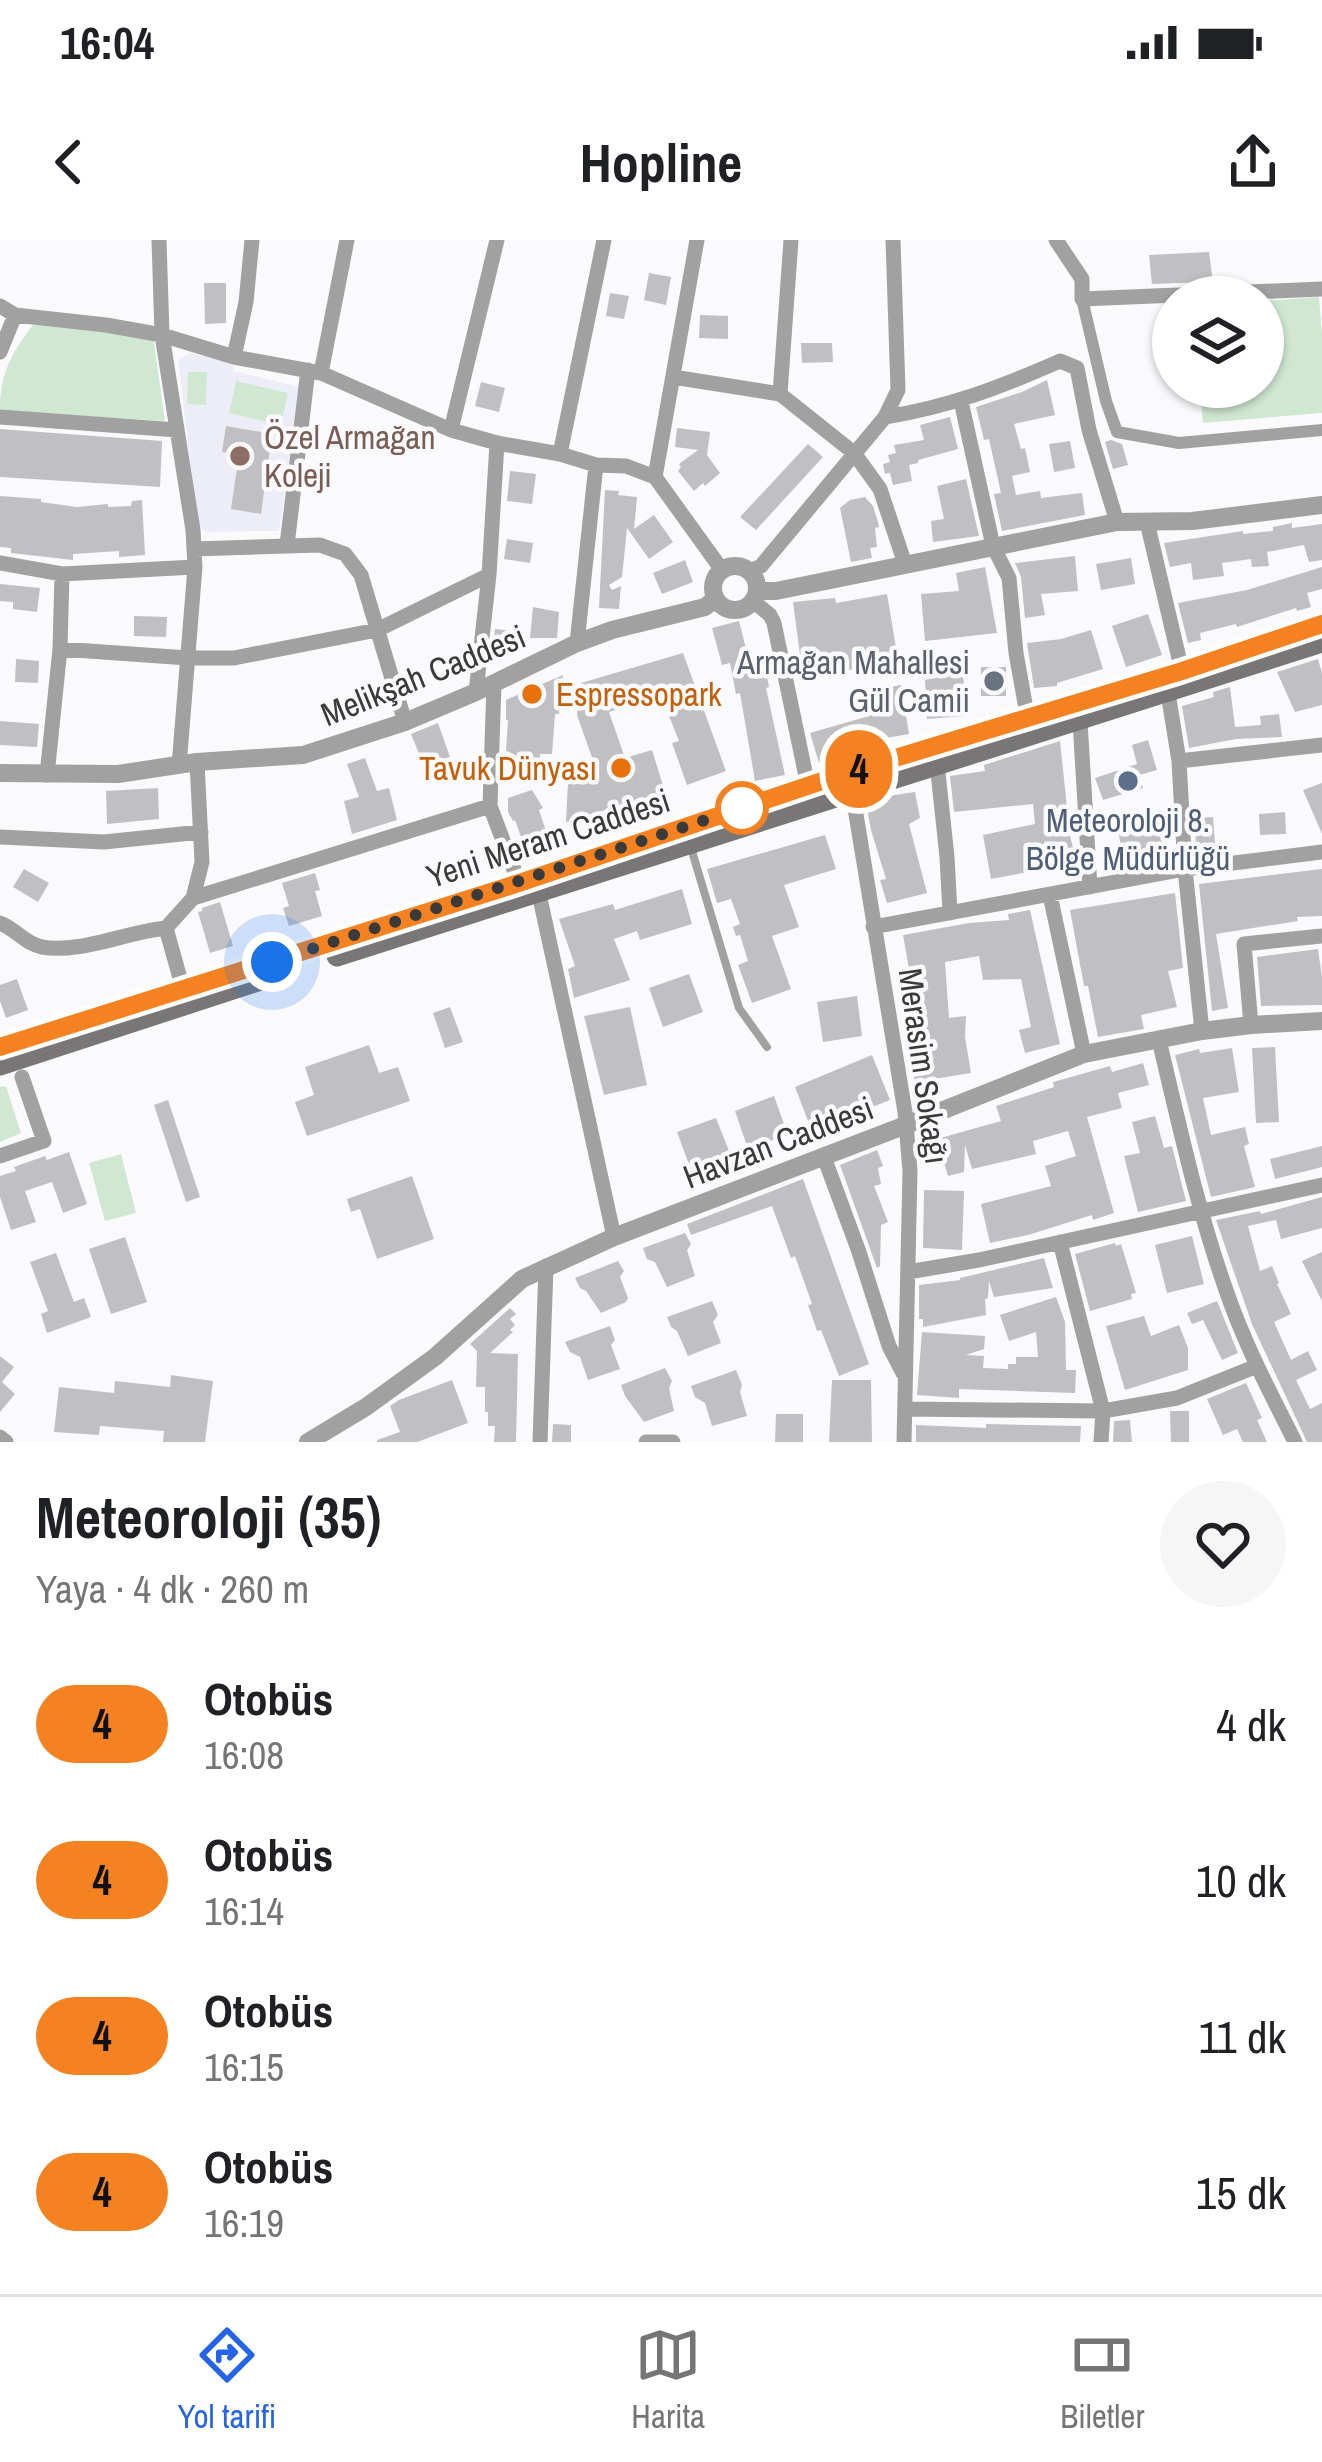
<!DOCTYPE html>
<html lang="tr">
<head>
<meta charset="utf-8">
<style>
  :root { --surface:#fff; --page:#f6f6f6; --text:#202124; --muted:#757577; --line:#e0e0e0; --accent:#2563eb }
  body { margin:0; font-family:"Archivo Narrow",sans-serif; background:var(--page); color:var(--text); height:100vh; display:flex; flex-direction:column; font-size:45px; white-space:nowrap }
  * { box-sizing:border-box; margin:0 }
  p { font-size:39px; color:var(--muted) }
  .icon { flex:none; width:66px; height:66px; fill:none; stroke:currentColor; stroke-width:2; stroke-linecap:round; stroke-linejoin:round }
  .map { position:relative; height:1202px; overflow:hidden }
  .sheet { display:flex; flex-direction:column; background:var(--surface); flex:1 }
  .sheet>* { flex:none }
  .badge { padding:0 24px; border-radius:39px; font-size:42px; line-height:78px }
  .tools { position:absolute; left:1152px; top:36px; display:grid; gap:24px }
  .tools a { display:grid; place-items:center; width:132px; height:132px; border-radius:50%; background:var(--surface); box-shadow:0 3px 9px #0004; font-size:60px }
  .you { position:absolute; width:60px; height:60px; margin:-30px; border:9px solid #fff; border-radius:50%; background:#1a73e8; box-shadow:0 0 0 18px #1a73e833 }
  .map>.badge { position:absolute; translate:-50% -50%; box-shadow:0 0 0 6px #fff }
  .round { display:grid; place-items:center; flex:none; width:126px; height:126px; border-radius:63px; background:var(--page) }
  .head { display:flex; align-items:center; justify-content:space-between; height:204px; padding:0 36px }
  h1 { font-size:57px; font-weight:800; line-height:90px }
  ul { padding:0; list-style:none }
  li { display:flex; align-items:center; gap:36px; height:156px; padding:0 36px }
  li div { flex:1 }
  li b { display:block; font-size:45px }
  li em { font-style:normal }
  li .badge { min-width:132px; font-weight:700; text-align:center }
  .status { display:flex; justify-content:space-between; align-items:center; height:84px; padding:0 60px; background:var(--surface); direction:ltr }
  .status svg { height:33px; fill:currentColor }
  header { display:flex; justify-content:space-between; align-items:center; height:156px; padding:0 36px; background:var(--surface); font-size:54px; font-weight:800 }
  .tabs { display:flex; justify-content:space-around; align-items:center; height:168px; border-top:3px solid var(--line); background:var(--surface); font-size:33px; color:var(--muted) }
  .tabs a { display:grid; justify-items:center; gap:6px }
  .tabs .selected { color:var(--accent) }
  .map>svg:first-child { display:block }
  .built { fill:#ededf7 }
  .green { fill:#d0e8d1 }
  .building { fill:#c0c0c3 }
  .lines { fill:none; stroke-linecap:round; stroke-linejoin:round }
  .service { stroke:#a2a1a1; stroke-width:8 }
  .pedestrian { stroke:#a2a1a1; stroke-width:12 }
  .minor { stroke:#a2a1a1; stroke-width:15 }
  .tertiary { stroke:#a2a1a1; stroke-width:18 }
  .secondary { stroke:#787676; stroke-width:21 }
  .line-casing { stroke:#fff; stroke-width:27 }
  .line { stroke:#f58220; stroke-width:18 }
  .walk { stroke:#3a3a3b; stroke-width:12; stroke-dasharray:0 21.6 }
  .education-dot { fill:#8d6e63; stroke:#fafafd; stroke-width:4.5 }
  .worship-dot { fill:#6b7280; stroke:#fafafd; stroke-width:4.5 }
  .food-dot { fill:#e8710a; stroke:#fafafd; stroke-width:4.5 }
  .service-dot { fill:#5c6f8a; stroke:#fafafd; stroke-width:4.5 }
  .stop-dot { fill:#fff; stroke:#f58220; stroke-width:6 }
  .labels { text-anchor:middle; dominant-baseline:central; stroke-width:9; stroke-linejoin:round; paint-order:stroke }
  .education-label { font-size:33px; fill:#785e54; stroke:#fafafd; text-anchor:start }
  .worship-label { font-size:33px; fill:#5b616d; stroke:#fafafd; text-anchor:end }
  .street-label { font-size:33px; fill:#3a3a3b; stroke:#fafafd }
  .food-label { font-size:33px; fill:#c56008; stroke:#fafafd; text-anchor:start }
  .service-label { font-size:33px; fill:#4e5e75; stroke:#fafafd }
</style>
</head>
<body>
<div class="status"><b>16:04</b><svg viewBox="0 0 49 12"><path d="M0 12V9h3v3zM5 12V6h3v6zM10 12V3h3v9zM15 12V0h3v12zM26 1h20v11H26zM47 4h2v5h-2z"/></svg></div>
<header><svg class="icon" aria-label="back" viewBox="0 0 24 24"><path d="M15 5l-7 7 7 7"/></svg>Hopline<svg class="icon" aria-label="share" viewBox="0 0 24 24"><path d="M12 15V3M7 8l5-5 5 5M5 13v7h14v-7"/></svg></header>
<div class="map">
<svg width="1322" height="1202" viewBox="0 0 1322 1202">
  <rect width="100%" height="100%" fill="#fafafd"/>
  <path class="built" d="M190,113L232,123L234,131L300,147L279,291L207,292L198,286L178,120Z"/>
  <path class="green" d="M1319,57L1322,95V173L1203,183L1200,147H1263V61Z
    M35,82L153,96L165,181L0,171C0,131 12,113 35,82Z
    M188,132H207L206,165L187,164Z
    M236,141L288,153L281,185L229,173Z
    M6,846L21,893L0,902V847Z
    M121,914L136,973L105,981L89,923Z"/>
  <path class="building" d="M1209,12L1213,42L1152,44L1149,15Z
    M649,33L671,37L666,65L644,60Z
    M204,43H226V83L205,84Z
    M610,53L629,56L624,79L606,76Z
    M700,75L728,76V99L699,98Z
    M801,103H832L833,122L802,123Z
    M1047,140L1055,175L1014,184L1021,209L1025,208L1030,232L1012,236L1016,255L1040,251L1041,258L1082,253L1085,275L1002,291L994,254L1001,253L989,199L984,200L976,167L1022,152Z
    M481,142L505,148L499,172L475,166Z
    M950,177L958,209L918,220V223L909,225L912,241L893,245L890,233L885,234L883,224L890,222L888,215L896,213L894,205L924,200L920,185Z
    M226,186L272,194L261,274L231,269L239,214L222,212Z
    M677,188L710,192L707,215L720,233L705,246L703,243L694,251L678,231L681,227L679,224L698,210L675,207Z
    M0,189L162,201L160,247L0,237Z
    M1111,200L1122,204L1128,225L1113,229L1105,202Z
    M1070,201L1075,228L1054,232L1049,204Z
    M808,204L823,217L756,290L740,277Z
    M510,231L536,234L532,264L507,261Z
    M966,239L979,296L933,302L931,281L944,279L937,246Z
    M605,250L619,251L618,255L637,257L634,289L654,275L673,302L649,319L627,288L622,337L609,345L612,350L621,346L619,369L599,368Z
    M0,256L41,259V262L77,267L108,264V267L131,266L132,261L142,260L145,315L119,317V311L73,314V320L11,313V308L0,307Z
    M865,257L873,266L878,282L879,287L875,288L877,307L870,308L872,318L851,322L840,268L850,260Z
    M1292,283V288L1322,284V320L1309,322L1304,305L1267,312L1269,326L1252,327L1251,319L1222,323L1224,336L1193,340L1191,323L1170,327L1164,303L1243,291V294L1273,291V287Z
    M507,299L533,303L530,323L504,319Z
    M1075,316L1078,351L1041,354L1045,375L1025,378L1021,337L1015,323Z
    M1131,318L1135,344L1101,350L1096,324Z
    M685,320L693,342L662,354L653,333Z
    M985,327L997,393L925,401L921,354L959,351L956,333Z
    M1322,327V349L1307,353L1311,367L1297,371L1296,368L1237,387L1236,384L1200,393L1201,400L1188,403L1178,363L1247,350Z
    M0,344L40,348L37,372L13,369V362L0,361Z
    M887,354L899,425L861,428L803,438L793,362L835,358L836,363Z
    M533,367L559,372L557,398H530Z
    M1148,374L1162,415L1126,427L1112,386Z
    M134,376L167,377L166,397L134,396Z
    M739,381L751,428L765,425L769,447L766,448L785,535L755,541L740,453L736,454L730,423L722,425L712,388Z
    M495,389L522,392L521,412L493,411Z
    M1091,390L1103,429L1057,443V446L1034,448L1027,403L1061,399Z
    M683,413L726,531L687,545L672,503L679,501L661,456L609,472L625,518L652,510L665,552L566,582L568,542L572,539L573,532L595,526L577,475L581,443Z
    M16,419L39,421L38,443L15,442Z
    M1318,419L1322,433V465L1295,472L1277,432Z
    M981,427H1006V456H981Z
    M963,432L966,476L927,479L925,440Z
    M563,435L559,474H555L552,514H540L539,541H507L510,512L506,511L508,480H506V460Z
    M901,445L909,494L858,503L860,512L819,523L810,493L869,476L864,452Z
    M1230,447L1235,487L1261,485L1260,476L1279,474L1282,497L1236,499L1189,508L1182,466L1214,457L1213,452Z
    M0,481L39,484L37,507L0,505Z
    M438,483L450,517L424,526L411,494Z
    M1148,500L1157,530L1139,535L1143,548L1103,560L1095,538L1137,524L1132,505Z
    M1060,501L1070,596L1077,623L991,639L983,595L1035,584L1033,564L954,572L950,536L985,531L984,525Z
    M365,518L377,551L389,548L397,580L352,594L344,561L359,557L347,524Z
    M1322,543V594L1303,550Z
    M158,548L159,579L107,584L106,551Z
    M532,550L543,568L539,570L550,603L526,611L515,580L513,581L508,572V558Z
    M915,552L920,578L909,584L927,653L887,663L880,640L886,639L871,590L866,563L888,556Z
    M1285,572L1286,594L1260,595L1259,574Z
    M1213,577L1215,604L1196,605L1194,578Z
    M1161,582L1165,607L1122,614L1118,588Z
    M825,595L836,629L784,645L799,687L772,696L791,749L752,763L738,725L748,721L740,695L736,696L733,687L740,684L731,659L717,663L707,629Z
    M24,629L49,643L38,662L13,647Z
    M1322,629V676L1297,677L1298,681L1216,694L1228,768L1212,771L1199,644Z
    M315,633L320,650L315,651L322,676L289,686L283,668L289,666L282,643Z
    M682,649L692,684L640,700L637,691L614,699L630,740L574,758L568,729L575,726L559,679L613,664L615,670Z
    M1175,653L1183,728L1168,731L1177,767L1141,775L1144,789L1098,797L1088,746H1084L1070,670Z
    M220,662L233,706L210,713L198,672L202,671V668Z
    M1030,670L1060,804L1025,813L1019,790L1031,787L1021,739L983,740L979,716L945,722L949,778L966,776L965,797L971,833L915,842L910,814L919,812L916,766L913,728L909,729L903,695L969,683L1009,680L1008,674Z
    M1318,709L1322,737V765L1261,766L1257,717Z
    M689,734L703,772L663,787L649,748Z
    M17,739L28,770L6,778L0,761V745Z
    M857,756L862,796L823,802L817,762Z
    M450,767L463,802L445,808L433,773Z
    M630,767L647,845L604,855L584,776Z
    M369,805L379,833L398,827L410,861L307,896L295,862L314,855L305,827Z
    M1275,807L1279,882L1256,883L1252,808Z
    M1232,808L1239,852L1203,858L1211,895L1245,887L1249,904L1244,906L1255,947L1211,957L1175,815L1199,809L1200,813Z
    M872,815L890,860L812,891L795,847Z
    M1143,823L1149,845L1118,853L1122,868L1087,877L1114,973L1093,980L1092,975L1028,995L990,1003L981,964L1051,946L1045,926L1076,916L1068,891L1033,901L1036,914L972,929L965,905L964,932L948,936L937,899L1001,881L996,866L1054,847L1053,842L1110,826L1112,832Z
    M774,856L788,895L748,909L735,871Z
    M168,860L200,957L186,962L154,865Z
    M1155,876L1164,908L1172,906L1186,961L1138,972L1124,916L1140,913L1132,882Z
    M716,878L731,916L691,930L677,892Z
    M1322,906V927L1275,939L1270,919Z
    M877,910L883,926L878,928L881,944L874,946L888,982L881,985L880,1026L877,1028L840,925Z
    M69,912L87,964L63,973L52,942L25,951L36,982L11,990L0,957V936L16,931L14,927L45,916L47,920Z
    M412,936L434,999L377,1019L360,969L351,972L347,959Z
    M803,939L869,1124L839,1136L821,1090L817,1091L808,1065L812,1064L795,1016L791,1018L772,966L691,995L687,984Z
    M924,950L964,951L962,1010L923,1008Z
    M1322,957V988L1281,999L1276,980L1248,986L1260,1031L1272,1026L1279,1043L1277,1044L1291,1074L1274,1082L1291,1120L1308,1111L1317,1130L1296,1140L1310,1169L1322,1163V1202H1307L1252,1084L1216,980L1260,971L1261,974Z
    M685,993L691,1004L687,1010L695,1036L667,1047L655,1022L647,1019L643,1008Z
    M1192,996L1204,1044L1167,1053L1155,1005Z
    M125,997L147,1062L111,1074L89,1009Z
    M1115,1003L1116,1006L1121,1004L1136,1053L1131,1054L1132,1059L1090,1071L1075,1014Z
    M1322,1012V1061L1302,1021Z
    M56,1013L74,1062L84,1058L91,1077L47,1093L41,1074L48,1071L30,1022Z
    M1044,1018L1053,1048L994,1057L989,1041L988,1058L985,1059L986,1075L923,1087V1079H919V1045L960,1040V1038Z
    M618,1021L624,1031L620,1037L628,1058L626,1062L601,1073L586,1051L580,1048L575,1038Z
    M1056,1057L1065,1082L1066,1130H1076L1075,1153L959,1149V1158L917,1155L922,1092L985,1096L984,1109L966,1115L984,1116L983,1128L1008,1129V1124H1016V1117H1038L1036,1092L1009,1101L1000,1075Z
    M712,1061L718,1075L713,1082L721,1103L688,1116L677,1091L671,1087L667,1077Z
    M1217,1061L1238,1113L1222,1120L1203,1080L1192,1084L1187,1073Z
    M510,1068L516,1074L510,1079L515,1085L510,1090L513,1092L490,1113L518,1114L516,1202H494L495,1186H488V1172H485V1147H476L477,1111L470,1104Z
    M1144,1076L1151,1096L1179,1085L1188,1108V1130L1125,1150L1106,1086Z
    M610,1086L615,1100L611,1105L620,1129L588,1140L580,1117L570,1112L565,1102Z
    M0,1116L14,1127L2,1142L15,1154L0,1172Z
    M665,1128L672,1141L669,1148L674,1171L644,1182L625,1156L621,1145Z
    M736,1130L742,1145L740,1152L747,1176L712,1186L705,1163L695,1157L691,1146Z
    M171,1135L213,1141L205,1202H163L164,1191L100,1186L99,1195L54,1192L59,1147L114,1153L115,1141L170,1147Z
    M452,1140L468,1183L417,1202H377V1200L400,1192L390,1166L399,1160Z
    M832,1140H871L872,1202H829Z
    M1246,1143L1262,1178L1257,1180L1267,1202H1243L1237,1189L1223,1195L1207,1159Z
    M1170,1171H1189V1202H1171Z
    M776,1174H803V1202H775Z
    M1130,1180L1132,1202H1113L1114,1181Z
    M553,1184L571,1185V1202H552Z
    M986,1184L1081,1186L1080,1202H916V1185L986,1188Z"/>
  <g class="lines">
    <path class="service" d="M691,608L739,768L767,807"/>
    <path class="pedestrian" d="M1082,59L1106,161L1117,192L1179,203L1322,190"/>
    <path class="minor" d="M159,0L162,95L193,290L195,327L179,526
      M1056,0L1082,39V59L1322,49
      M0,66L15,75L106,85L162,95L234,117L321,133L451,190L497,203L560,214L596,225L626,226L655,237L722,330
      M0,112L15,75
      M234,117L246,62L252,0
      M321,133L347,0
      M673,137L780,154L854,213L880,249L905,324
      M780,154L791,0
      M961,161L993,306L1009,338L1016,413L1028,480
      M0,177L177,190
      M885,177C949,167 1001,147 1060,121L1077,128L1089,190L1117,282
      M451,190L497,0
      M560,214L604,0
      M655,237L697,0
      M1147,282L1182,431
      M287,305L308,130
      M194,309L320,305L345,314L361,335L405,482
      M0,323L62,334L195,327
      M750,331L761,326L885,177L898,150L893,0
      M753,361L770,375L774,383L808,546
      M577,403L596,225
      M60,409L188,418H234L377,390L489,335
      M494,443L490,566L519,643
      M476,452L489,335L497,203
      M1168,453L1179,521L1185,629L1202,791
      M1080,481L1090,647
      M1179,521L1322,505
      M937,523L947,617L950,673
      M47,535L60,409L62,334
      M851,544L905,872L910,931L904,1202
      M0,597L104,602L201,592
      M539,654L614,997
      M1050,655L1084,814
      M193,658L490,566
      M0,683C16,689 25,704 42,707C79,714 127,692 166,688
      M873,687L1185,629L1322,612
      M183,749L166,688L193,658L202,622L197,522
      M1251,785L1244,704L1322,696
      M1159,800C1179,884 1197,968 1226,1050C1244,1103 1270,1152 1295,1202
      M0,916L44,901L22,837
      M824,917L859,1012L889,1106L903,1133
      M1060,1002L1103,1171L1101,1202
      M908,1032L979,1020L1322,945
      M905,1169L1103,1171L1177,1158L1257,1126
      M0,1197L6,1202
      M540,1202L546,1026
      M646,1202H673"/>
    <path class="tertiary" d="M713 348a22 22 0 1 1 44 0a22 22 0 1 1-44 0Z
      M757,351H776L1117,282L1192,281L1322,265
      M0,533L118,534L197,522L303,515L405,482L476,452L577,403L612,390L705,367L715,359
      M308,1202L366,1167L435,1117L522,1039L614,997L906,885L1084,814L1202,791L1251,785L1322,781"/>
    <path class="secondary" d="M337,716L1322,402
      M0,807L519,643L849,532L1182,431L1322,384
      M0,825L273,736"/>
  </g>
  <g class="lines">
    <g class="line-casing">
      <path id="line" d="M0,807L519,643L849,532L1182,431L1322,384"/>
    </g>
    <use href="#line" class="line"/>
    <path class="walk" d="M272,722L742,568"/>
  </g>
  <circle class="education-dot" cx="240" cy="216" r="12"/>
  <circle class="worship-dot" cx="994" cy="441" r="12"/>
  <g class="food-dot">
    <circle cx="532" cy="454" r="12"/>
    <circle cx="621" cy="528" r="12"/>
  </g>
  <circle class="service-dot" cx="1128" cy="541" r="12"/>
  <circle class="stop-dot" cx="742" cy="568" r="24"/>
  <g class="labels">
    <g class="education-label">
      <text x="264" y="197">Özel Armağan<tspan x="264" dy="38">Koleji</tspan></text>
    </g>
    <g class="worship-label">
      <text x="970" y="422">Armağan Mahallesi<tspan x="970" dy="38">Gül Camii</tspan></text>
    </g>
    <g class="street-label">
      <text transform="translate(423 435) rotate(-22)">Melikşah Caddesi</text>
      <text transform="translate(548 598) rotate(-18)">Yeni Meram Caddesi</text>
      <text transform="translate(924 826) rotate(82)">Merasim Sokağı</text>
      <text transform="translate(778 902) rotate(-21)">Havzan Caddesi</text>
    </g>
    <g class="food-label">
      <text x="556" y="454">Espressopark</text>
      <text x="597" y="528" text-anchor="end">Tavuk Dünyası</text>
    </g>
    <g class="service-label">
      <text x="1128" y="580">Meteoroloji 8.<tspan x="1128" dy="38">Bölge Müdürlüğü</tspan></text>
    </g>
  </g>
</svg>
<div class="tools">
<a><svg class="icon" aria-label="layers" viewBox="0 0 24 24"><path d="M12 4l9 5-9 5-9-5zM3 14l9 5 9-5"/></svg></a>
</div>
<div class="you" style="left:272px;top:722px"></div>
<b class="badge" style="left:859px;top:529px;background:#f58220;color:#111">4</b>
</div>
<section class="sheet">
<div class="head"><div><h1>Meteoroloji (35)</h1><p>Yaya · 4 dk · 260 m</p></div><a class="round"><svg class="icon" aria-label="heart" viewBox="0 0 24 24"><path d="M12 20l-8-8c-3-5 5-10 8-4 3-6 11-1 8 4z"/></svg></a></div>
<ul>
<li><span class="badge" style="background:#f58220;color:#111">4</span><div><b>Otobüs</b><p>16:08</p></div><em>4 dk</em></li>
<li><span class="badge" style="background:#f58220;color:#111">4</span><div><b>Otobüs</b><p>16:14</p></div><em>10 dk</em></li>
<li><span class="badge" style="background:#f58220;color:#111">4</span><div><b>Otobüs</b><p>16:15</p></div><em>11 dk</em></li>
<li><span class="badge" style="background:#f58220;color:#111">4</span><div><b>Otobüs</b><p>16:19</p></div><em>15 dk</em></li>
</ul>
</section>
<nav class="tabs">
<a class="selected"><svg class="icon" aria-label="directions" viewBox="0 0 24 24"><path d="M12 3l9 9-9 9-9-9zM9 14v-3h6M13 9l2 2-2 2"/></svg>Yol tarifi</a>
<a><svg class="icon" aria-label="map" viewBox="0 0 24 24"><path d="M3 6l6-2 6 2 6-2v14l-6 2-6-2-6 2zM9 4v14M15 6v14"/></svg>Harita</a>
<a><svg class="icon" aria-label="tickets" viewBox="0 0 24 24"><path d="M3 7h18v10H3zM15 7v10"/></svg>Biletler</a>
</nav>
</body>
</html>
